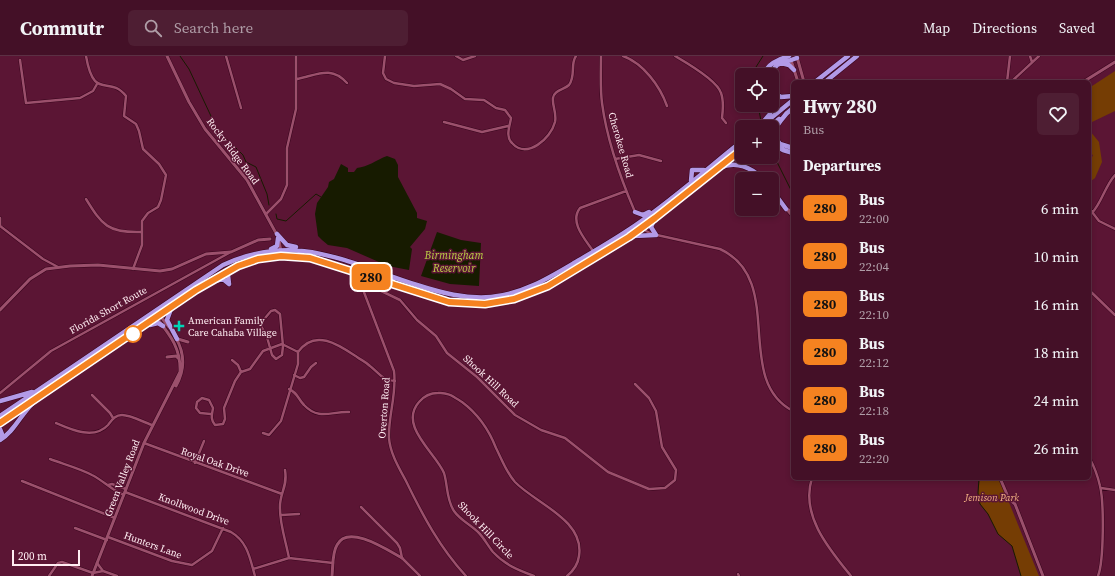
<!DOCTYPE html>
<html lang="en">
<head>
<meta charset="utf-8">
<style>
  :root { --surface:#441027; --page:#4e1e33; --text:#f1f3f6; --muted:#af9da7; --line:#5c3044 }
  body { margin:0; font-family:"Source Serif 4",serif; background:var(--page); color:var(--text); height:100vh; display:flex; flex-direction:column; font-size:15px; white-space:nowrap }
  * { box-sizing:border-box; margin:0 }
  p { font-size:13px; color:var(--muted) }
  .icon { flex:none; width:22px; height:22px; fill:none; stroke:currentColor; stroke-width:2; stroke-linecap:round; stroke-linejoin:round }
  .map { position:relative; flex:1; overflow:hidden }
  .details { position:absolute; left:791px; top:24px; width:300px; height:400px; display:flex; flex-direction:column; background:var(--surface); border-radius:6px; box-shadow:0 2px 6px #0003,0 0 0 1px var(--line) }
  .details>* { flex:none }
  .badge { padding:0 8px; border-radius:6px; font-size:14px; line-height:26px }
  .fabs { position:absolute; left:735px; top:12px; display:grid; gap:8px }
  .fabs a { display:grid; place-items:center; width:44px; height:44px; border-radius:6px; background:var(--surface); box-shadow:0 2px 6px #0003,0 0 0 1px var(--line); font-size:20px }
  .scale { position:absolute; left:12px; bottom:10px; width:68px; box-sizing:border-box; padding-left:4px; border:2px solid #ffedf2; border-top:0; font-size:11px; line-height:14px; white-space:nowrap; color:#ffedf2; -webkit-text-stroke:3px #5b1534; paint-order:stroke }
  .map>.badge { position:absolute; translate:-50% -50%; box-shadow:0 0 0 2px #fff }
  h2 { padding:0 12px; font-size:15px; line-height:36px }
  .round { display:grid; place-items:center; flex:none; width:42px; height:42px; border-radius:6px; background:var(--page) }
  .summary { display:flex; align-items:center; justify-content:space-between; height:68px; padding:0 12px }
  h1 { font-size:19px; font-weight:700; line-height:30px }
  ul { padding:0; list-style:none }
  li { display:flex; align-items:center; gap:12px; height:48px; padding:0 12px }
  li div { flex:1 }
  li b { display:block; font-size:15px }
  li em { font-style:normal }
  li .badge { min-width:44px; font-weight:700; text-align:center }
  header { display:flex; align-items:center; gap:24px; box-sizing:border-box; height:56px; padding:0 20px; background:var(--surface); border-bottom:1px solid var(--line) }
  header strong { font-size:19px }
  nav { display:flex; gap:22px; margin-inline-start:auto; font-size:14px }
  .search { width:280px; height:36px; background:var(--page); display:flex; align-items:center; gap:10px; box-sizing:border-box; padding:0 14px; border-radius:6px; color:var(--muted); font-size:15px }
  .map>svg:first-child { display:block }
  .green { fill:#753d04 }
  .water { fill:#171b00 }
  .lines { fill:none; stroke-linecap:round; stroke-linejoin:round }
  .stream { stroke:#171b00; stroke-width:1 }
  .street-casing { stroke:#37041c; stroke-width:3.5 }
  .secondary-casing { stroke:#37041c; stroke-width:4 }
  .highway-casing { stroke:#37041c; stroke-width:5.5 }
  .street { stroke:#9b506c; stroke-width:2.5 }
  .secondary { stroke:#9b506c; stroke-width:3 }
  .highway { stroke:#b29ae7; stroke-width:4.5 }
  .line-casing { stroke:#fff; stroke-width:9 }
  .line { stroke:#f58220; stroke-width:6 }
  .poi-dot { fill:#00d5b7; stroke:#5b1534; stroke-width:1.5 }
  .stop-dot { fill:#fff; stroke:#f58220; stroke-width:2 }
  .labels { text-anchor:middle; dominant-baseline:central; stroke-width:3; stroke-linejoin:round; paint-order:stroke }
  .street-label { font-size:10px; fill:#ffedf2; stroke:#5b1534 }
  .poi-label { font-size:10px; fill:#ffedf2; stroke:#5b1534; text-anchor:start }
  .park-label { font-size:10px; font-style:italic; fill:#f4b484; stroke:#5b1534 }
  .water-label { font-size:11px; font-style:italic; fill:#bbd146; stroke:#5b1534 }
</style>
</head>
<body>
<header>
<strong>Commutr</strong>
<div class="search"><svg class="icon" aria-label="search" viewBox="0 0 24 24"><circle cx="10" cy="10" r="6"/><path d="M15 15l6 6"/></svg>Search here</div>
<nav><a>Map</a><a>Directions</a><a>Saved</a></nav>
</header>
<div class="map">
<svg width="1115" height="520" viewBox="0 0 1115 520">
  <rect width="100%" height="100%" fill="#5b1534"/>
  <path class="green" d="M1115,15V55L1092,66L1090,75L1099,86L1102,106L1095,122L1091,125L1089,129V108L1093,99L1089,97V32Z
    M980,422H999L1039,520H1021L1012,490L998,478L988,458L980,448L978,437Z"/>
  <path class="water" d="M387,100L395,103L398,109V121L417,157V162L427,165L425,173L410,191L412,193L409,214L388,210L347,192L328,189L322,184L318,180L315,158L317,147L328,131L329,126L334,123L341,108L348,112V116H354L357,112C368,111 376,104 387,100Z
    M437,176L461,184L481,187L479,230L450,228L421,220Z"/>
  <g class="lines">
    <path class="stream" d="M180,0L189,13L217,73L243,99L246,106L256,111L267,138L269,149
      M755,19L756,11L763,0
      M758,49L761,65
      M772,96L793,138
      M276,158L277,163L286,165L316,138L321,141
      M979,422L978,437L980,448L988,458L998,478L1012,490L1021,520"/>
    <g class="street-casing">
      <path id="street" d="M86,0C94,46 109,18 126,40L124,60L136,68L139,75L143,93L159,108L166,119L161,144L158,151L148,157L142,165V189L133,213
        M226,0L241,52
        M385,0L383,17L386,23L394,27L414,30L440,28L451,33L465,43L484,44L496,52L505,54L511,62C510,70 505,80 512,87C527,104 551,82 555,66C557,57 552,50 553,42C554,34 564,34 569,29C576,20 570,8 576,0
        M456,0L463,4L475,0
        M601,0C601,15 600,31 602,47C607,85 620,121 635,156
        M623,0C643,7 660,30 667,50
        M675,0C687,7 717,24 721,37C724,45 723,54 722,62L726,67
        M1030,0L1032,6
        M20,4L26,47L80,42L93,35L97,28
        M297,23C317,19 331,9 347,27
        M1007,26L1010,0
        M1011,26L1039,0
        M444,66L482,76L508,70
        M615,103L639,99L661,105
        M86,143C102,169 108,177 141,176
        M1089,152L1099,165L1115,173
        M787,154L793,161
        M1092,157C1102,146 1105,130 1115,119
        M266,158L281,143L287,129V92L296,53V0
        M0,162V170
        M0,170L43,203L58,211
        M644,171L646,175L652,178
        M657,179L720,193C787,224 732,323 793,355
        M593,195C585,183 569,166 580,152L626,135
        M362,230L377,233L400,244L417,264L436,280L447,297L477,321L515,359L541,374L565,382L608,416L649,433L665,432L675,424L676,414L662,391L656,355L649,342L635,328
        M362,231L394,315C397,338 388,360 389,382C390,397 399,412 406,425C423,460 440,492 466,520
        M1089,234L1115,259
        M275,254L280,258L283,290L282,299L276,303L272,299L267,281L260,268L271,255Z
        M232,304L238,309L241,316
        M294,319L300,322L304,321L311,311L316,307
        M289,333C298,337 298,343 304,349C319,365 332,355 349,356
        M0,337L51,295L229,197
        M92,339L110,357L113,362
        M211,358L200,357L196,352L197,346L202,342L209,344L213,352C212,359 210,363 215,369L223,368L225,363L224,352L235,325L241,316L250,313L263,295L282,288L298,296
        M56,367C72,374 94,384 108,369C112,364 115,359 122,359C131,359 143,366 152,369
        M263,377L269,379L281,365L298,308V296C315,272 339,289 357,301C361,304 366,306 370,310C379,317 383,325 395,325
        M144,387L282,438
        M1089,401C1094,410 1098,421 1100,430C1104,446 1104,505 1098,520
        M50,403C63,408 79,412 92,419C104,425 111,434 124,439
        M195,407L204,385
        M285,414C288,432 279,437 280,453C280,469 286,486 289,502
        M812,422C800,459 829,493 851,520
        M22,425L115,462
        M108,429L112,428L126,433
        M1101,432L1115,434
        M125,436L231,476C248,486 250,503 255,520
        M361,451L397,487L400,492L402,502L420,520
        M281,459L299,458
        M75,472L107,484
        M108,481L172,505L192,509L212,495L223,472
        M97,507L103,515
        M253,513L289,502L333,507
        M738,518L739,520
        M49,520L58,507L62,506L93,517L103,515L117,520
        M534,520C518,514 505,509 493,496C488,490 484,482 479,477C471,469 460,464 454,455C446,443 448,430 444,417C436,397 398,370 419,346C424,340 430,337 438,337C448,336 454,341 462,346C478,358 489,374 496,392C502,404 506,416 515,426C535,447 585,464 579,500C578,508 573,515 567,520"/>
    </g>
    <g class="secondary-casing">
      <path id="secondary" d="M167,0L189,46L205,73L247,124L277,179
        M797,1L804,26
        M791,4L798,26
        M1083,26L1115,6
        M786,153L793,156
        M279,184L281,196
        M0,254L30,223L46,213L70,210L98,209L160,215L172,213L206,198L231,196L258,184L270,183
        M156,255L169,271
        M178,283L188,286
        M167,301L176,300L179,303
        M176,330C185,314 185,298 176,282
        M1000,422L1009,443L1015,448L1043,520
        M92,520L144,387L180,316C181,292 170,279 156,261
        M332,520C333,511 332,497 337,489C348,467 389,495 402,502"/>
    </g>
    <g class="highway-casing">
      <path id="highway" d="M781,7L789,9L794,14
        M764,19C768,7 778,4 789,0
        M769,19L777,9L797,2
        M815,26L848,0
        M825,26L857,0
        M772,36L781,41L793,40
        M787,57C779,67 769,75 780,88L793,92
        M786,58L793,52
        M764,65L770,58L771,49
        M760,71L793,44
        M769,71L779,63
        M772,88L783,94L793,97
        M720,112C736,104 752,112 763,123
        M691,125L692,114H704
        M772,134L786,153
        M635,156L643,159L649,156
        M654,164L651,171L656,179
        M277,178L287,189L296,191
        M633,180L656,179
        M271,193L277,190L278,182
        M349,216L357,221L360,227
        M369,220L367,217L393,224
        M215,225L223,223L229,228
        M229,228L228,219L232,213
        M362,230V224L369,220
        M171,253L167,264L177,283
        M150,269L158,267L163,270
        M0,345L32,336
        M0,360L223,209C297,175 347,207 417,229C442,237 465,243 491,241C522,238 547,223 574,207C596,194 619,181 640,166C676,141 708,112 742,85
        M0,367L196,234L238,210L258,203L281,200L310,202L449,246L485,248L514,243L548,230L629,181L655,162L742,93
        M0,373L2,378L0,384
        M0,384C14,376 21,358 33,347"/>
    </g>
    <use href="#street" class="street"/>
    <use href="#secondary" class="secondary"/>
    <use href="#highway" class="highway"/>
  </g>
  <g class="lines">
    <g class="line-casing">
      <path id="line" d="M0,367L196,234L238,210L258,203L281,200L310,202L449,246L485,248L514,243L548,230L629,181L655,162L742,93"/>
    </g>
    <use href="#line" class="line"/>
  </g>
  <path class="poi-dot" d="M177 264h4v4h4v4h-4v4h-4v-4h-4v-4h4z"/>
  <circle class="stop-dot" cx="133" cy="278" r="8"/>
  <g class="labels">
    <g class="street-label">
      <text transform="translate(621 89) rotate(74)">Cherokee Road</text>
      <text transform="translate(233 95) rotate(53)">Rocky Ridge Road</text>
      <text transform="translate(108 254) rotate(-29)">Florida Short Route</text>
      <text transform="translate(491 325) rotate(43)">Shook Hill Road</text>
      <text transform="translate(384 352) rotate(-86)">Overton Road</text>
      <text transform="translate(215 406) rotate(19)">Royal Oak Drive</text>
      <text transform="translate(122 422) rotate(-69)">Green Valley Road</text>
      <text transform="translate(194 453) rotate(20)">Knollwood Drive</text>
      <text transform="translate(486 474) rotate(46)">Shook Hill Circle</text>
      <text transform="translate(153 489) rotate(20)">Hunters Lane</text>
    </g>
    <g class="poi-label">
      <text x="188" y="264">American Family<tspan x="188" dy="12">Care Cahaba Village</tspan></text>
    </g>
    <g class="park-label">
      <text x="992" y="441">Jemison Park</text>
    </g>
    <g class="water-label">
      <text x="454" y="199">Birmingham<tspan x="454" dy="13">Reservoir</tspan></text>
    </g>
  </g>
</svg>
<div class="fabs">
<a><svg class="icon" aria-label="locate" viewBox="0 0 24 24"><circle cx="12" cy="12" r="6"/><path d="M12 2v4M12 18v4M2 12h4M18 12h4"/></svg></a>
<a>+</a>
<a>−</a>
</div>
<div class="scale">200 m</div>
<b class="badge" style="left:371px;top:221px;background:#f58220;color:#111">280</b>
<section class="details">
<div class="summary"><div><h1>Hwy 280</h1><p>Bus</p></div><a class="round"><svg class="icon" aria-label="heart" viewBox="0 0 24 24"><path d="M12 20l-8-8c-3-5 5-10 8-4 3-6 11-1 8 4z"/></svg></a></div>
<h2>Departures</h2>
<ul>
<li><span class="badge" style="background:#f58220;color:#111">280</span><div><b>Bus</b><p>22:00</p></div><em>6 min</em></li>
<li><span class="badge" style="background:#f58220;color:#111">280</span><div><b>Bus</b><p>22:04</p></div><em>10 min</em></li>
<li><span class="badge" style="background:#f58220;color:#111">280</span><div><b>Bus</b><p>22:10</p></div><em>16 min</em></li>
<li><span class="badge" style="background:#f58220;color:#111">280</span><div><b>Bus</b><p>22:12</p></div><em>18 min</em></li>
<li><span class="badge" style="background:#f58220;color:#111">280</span><div><b>Bus</b><p>22:18</p></div><em>24 min</em></li>
<li><span class="badge" style="background:#f58220;color:#111">280</span><div><b>Bus</b><p>22:20</p></div><em>26 min</em></li>
</ul>
</section>
</div>
</body>
</html>
